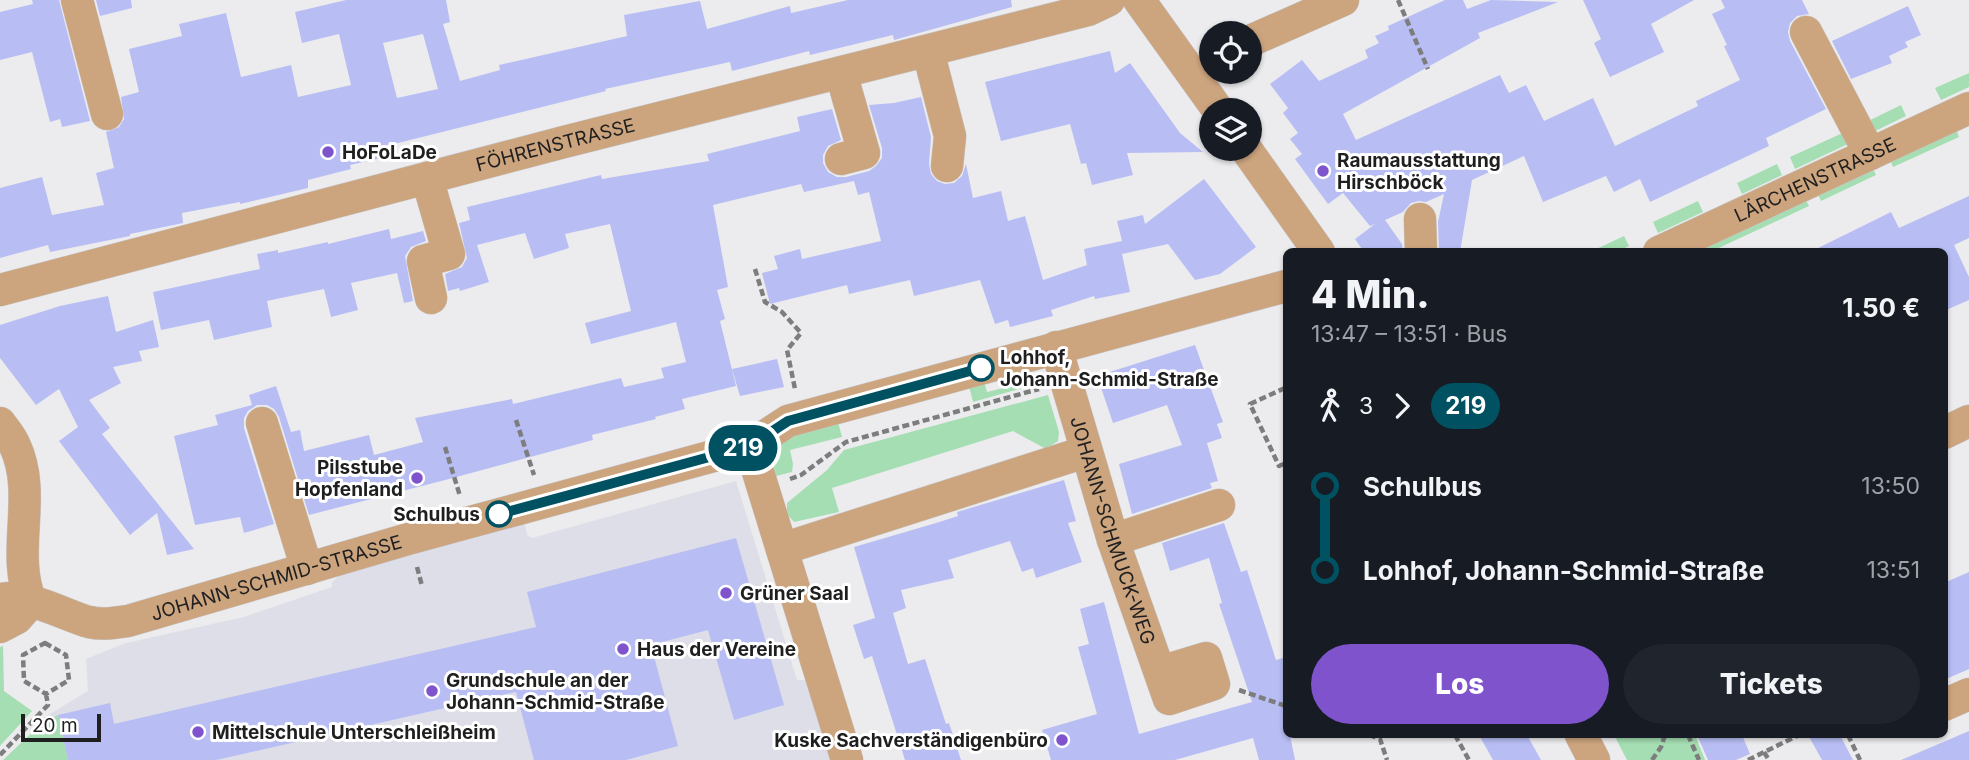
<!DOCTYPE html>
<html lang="de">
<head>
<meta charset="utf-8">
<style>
  :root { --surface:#171b24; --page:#20242c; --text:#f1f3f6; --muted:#9ea1a6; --accent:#7f53cc }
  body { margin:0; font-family:Inter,sans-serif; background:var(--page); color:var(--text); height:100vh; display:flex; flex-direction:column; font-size:26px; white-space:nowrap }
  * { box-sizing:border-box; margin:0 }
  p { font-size:23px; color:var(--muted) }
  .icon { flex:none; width:38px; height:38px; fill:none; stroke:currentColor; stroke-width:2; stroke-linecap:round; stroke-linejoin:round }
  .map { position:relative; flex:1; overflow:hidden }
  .sheet { position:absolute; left:1283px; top:248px; width:665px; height:490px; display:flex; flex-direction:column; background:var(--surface); border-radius:10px; box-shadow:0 2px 5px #0004 }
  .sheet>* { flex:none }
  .badge { padding:0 14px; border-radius:23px; font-size:24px; line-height:46px }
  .fabs { position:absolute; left:1199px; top:21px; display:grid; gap:14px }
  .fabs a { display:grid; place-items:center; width:63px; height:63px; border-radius:50%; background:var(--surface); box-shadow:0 2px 5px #0004; font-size:35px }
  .scale { position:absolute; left:21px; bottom:18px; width:80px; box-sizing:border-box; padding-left:7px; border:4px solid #1f1f20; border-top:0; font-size:19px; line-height:24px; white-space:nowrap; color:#1f1f20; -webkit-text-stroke:5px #fff; paint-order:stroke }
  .map>.badge { position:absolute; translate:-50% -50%; box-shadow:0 0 0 4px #fff }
  .legs { display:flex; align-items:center; gap:10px; height:77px; padding:0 28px; font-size:23px }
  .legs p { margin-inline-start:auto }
  .headline { display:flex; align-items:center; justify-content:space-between; height:119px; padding:0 28px }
  h1 { font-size:38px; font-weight:800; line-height:52px }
  .primary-button { display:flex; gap:14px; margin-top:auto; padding:14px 28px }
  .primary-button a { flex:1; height:80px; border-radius:42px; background:var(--accent); color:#fff; font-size:28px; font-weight:800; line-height:80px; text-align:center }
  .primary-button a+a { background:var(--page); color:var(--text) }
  ul { padding:0 28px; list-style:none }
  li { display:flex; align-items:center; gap:24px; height:84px; font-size:26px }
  li i { display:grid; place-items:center; width:10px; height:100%; margin:0 9px; background:currentColor }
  li i::after { content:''; width:18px; height:18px; margin:-9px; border:5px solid; border-radius:50%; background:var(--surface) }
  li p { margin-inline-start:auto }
  li:first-child i { background:linear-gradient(#0000 50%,currentColor 0) }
  li:last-child i { background:linear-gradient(currentColor 50%,#0000 0) }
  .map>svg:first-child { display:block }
  .built { fill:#dddee7 }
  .green { fill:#a5deb2 }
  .building { fill:#b8bef4; fill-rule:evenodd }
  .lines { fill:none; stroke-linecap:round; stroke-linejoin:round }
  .minor-casing { stroke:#c7c7c9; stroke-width:33 }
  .path { stroke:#7d7d7e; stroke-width:4.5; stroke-dasharray:7 3.5; stroke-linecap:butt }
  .minor { stroke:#cca47e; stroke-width:32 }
  .line-1-casing { stroke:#fff; stroke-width:16 }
  .line-1 { stroke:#005262; stroke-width:10 }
  .poi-dot { fill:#7f53cc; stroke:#fff; stroke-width:2.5 }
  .stop-1-dot { fill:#fff; stroke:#005262; stroke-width:3.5 }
  .labels { text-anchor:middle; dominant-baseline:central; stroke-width:6; stroke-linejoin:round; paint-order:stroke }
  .street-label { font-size:19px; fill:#1f1f20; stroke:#fff }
  .poi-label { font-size:19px; font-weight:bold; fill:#1f1f20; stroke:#fff; text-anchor:start }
  .stop-label { font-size:19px; font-weight:bold; fill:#1f1f20; stroke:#fff; text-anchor:start }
</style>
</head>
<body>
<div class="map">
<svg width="1969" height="760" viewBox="0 0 1969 760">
  <rect width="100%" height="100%" fill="#ececee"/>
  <path class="built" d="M736,481L797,680H806L831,760H37L43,718L88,691L86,659L126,643L244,617L332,587V583L342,572L524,521L527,535L532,538Z"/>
  <path class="green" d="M1969,73V87L1941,100L1935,88Z
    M1901,105L1906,116L1865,136L1860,125Z
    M1953,121L1959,137L1893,167L1887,152Z
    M1847,131L1852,142L1795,169L1790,157Z
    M1869,160L1876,175L1821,201L1814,186Z
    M1777,164L1782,175L1742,194L1737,183Z
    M1802,192L1809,206L1710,252H1683Z
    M1698,201L1703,212L1658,233L1653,222Z
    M1624,236L1629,246L1617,252H1590Z
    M1012,370C1026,370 1034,371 1043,382L973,402L968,382L983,378L987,392L1016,385Z
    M1048,395L1059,432L1058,441L1046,449L1013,431L832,488L839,512L794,522L787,514V503L827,470L844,450Z
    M837,418L842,437L790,450L793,464L792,472L776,476C761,431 805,429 837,418Z
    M3,646L4,691L32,711L0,746V647Z
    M58,715L68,760H3L42,723Z
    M1614,735H1695L1705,760H1627Z"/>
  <path class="building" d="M32,0H59L90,121L62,127L60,119L50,122L32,52L0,60V12L33,4Z
    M96,0H131L132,8L100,16Z
    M346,0H446L450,22L443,24L460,81L500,70L499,65L627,36L624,15L700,1L707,29L790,6L791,13L848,0H1011L1012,7L894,40L893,35L810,55L809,51L732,71L730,62L605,89L606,91L378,148L381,158L350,165L351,169L308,180V188L240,204V202L182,213L183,223L130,234V236L50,252L48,245L0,258V188L42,177L52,215L104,205L96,173L114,168L106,132L119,127L124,119L121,97L139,92L129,49L182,36L179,24L226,13L241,77L291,65L298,97L351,85L339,34L302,43L295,12ZM423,34L438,89L397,98L383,43Z
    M1445,0H1463L1467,9L1491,0L1558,2L1478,33L1480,38L1343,114L1356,140L1500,75L1509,93L1526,85L1544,121L1593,98L1615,146L1698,106L1696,101L1740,80L1724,46L1727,45L1712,14L1725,8L1721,0H1802L1809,14L1797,16L1790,23L1788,32L1790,41L1826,109L1766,138L1769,146L1650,202L1640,179L1614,192L1606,176L1543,202L1524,156L1472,180L1460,252H1439L1438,222L1444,194L1426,202L1419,201L1411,203L1403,212L1385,220L1402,244L1403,252H1364L1355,239L1375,224L1370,226L1343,193L1328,204L1295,159L1302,154L1290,139L1298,133L1283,113L1288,108L1270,84L1302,60L1319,81L1368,58L1365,50L1379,43L1375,36L1389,30L1388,26Z
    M1583,0H1694L1651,24L1664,52L1610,77L1594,43L1601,39Z
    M1908,6L1921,35L1905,42L1908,47L1889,56L1892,63L1851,79L1832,41Z
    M1110,51L1115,73L1130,63L1180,133L1203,152L1127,153L1133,175L1092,185L1086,163L1081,164L1070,124L1001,141L985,82Z
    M921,97L931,137L929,164L931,174L937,181L945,184L954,183L962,176L966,164L973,198L1001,191L1008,221L1025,216L1043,280L1087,265L1084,249L1122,241L1117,221L1143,215L1145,224L1204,179L1256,247L1220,274L1195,280L1168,244L1122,254L1130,292L1095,299L1094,296L1051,310L1053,316L1010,327L1008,320L995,324L980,280L914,296L910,280L849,294L847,285L770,304L762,273L778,269L774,256L800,249L802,259L881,241L869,192L858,195L854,181L804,192L801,184L713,205L728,287L717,290L725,319L720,321L736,386L682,399L685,409L655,417L656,419L592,435L593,440L449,479L309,515L279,417L274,409L267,405H257L248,411L244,418V428L274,524L244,533L240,517L195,525L174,436L218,425L215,415L252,405L249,395L276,386L291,432L300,430L304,451L369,435L374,455L423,442L415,418L512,399L513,404L621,378L624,387L664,378L661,368L686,362L676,322L591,344L585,323L631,311L610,224L565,234L569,248L534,259L525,233L477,245L489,282L460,291L459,288L448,291L445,274L462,267L467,258L459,223L470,220L467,207L601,175L602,179L709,161L707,154L800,131L797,117L832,109L841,140L828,146L823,155V163L828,172L837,177H846L869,171L876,166L882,158V148L869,105L894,103Z
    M1969,196V238L1954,245L1969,277V300L1944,311V252H1810L1891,212L1899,228Z
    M389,229L391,239L423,231L426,241L411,247L405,256L413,301L404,303L397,273L351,283L358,310L331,317L324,289L267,301L272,327L214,340L209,320L161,330L153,292L260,269L257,254L278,250V253L328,242V244Z
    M108,296L116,332L153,320L159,347L139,351L142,361L113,367L121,383L89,400L110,428L102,434L194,549L167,555L157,513L130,535L59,441L78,427L59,389L36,405L0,358V325L60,306Z
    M1195,345L1223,422L1217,424L1222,438L1207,443L1218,481L1210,483L1212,488L1132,514L1119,464L1182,445L1167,405L1113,423L1097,376Z
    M777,359L784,387L740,396L732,369Z
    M1064,480L1076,521L1068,523L1082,562L1036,578L1033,568L1022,572L1010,541L948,560L954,578L901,590L906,608L893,613L908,664L925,659L946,724L949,723L961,760H905L872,656L864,659L853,625L875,618L854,547L936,523L958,516L957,512Z
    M1224,523L1241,572L1247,570L1276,660L1286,657V735H1290L1295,760H1259L1253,738L1175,760H1051L1042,730L1097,714L1078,647L1089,644L1080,609L1104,602L1139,734L1252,702L1219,604L1222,603L1209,558L1170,571L1162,543Z
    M736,538L784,705L734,720L708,630L651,645L678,746L626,760H534L516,692L216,760H68L58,715L110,703L114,724L536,627L527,592Z
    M1969,572V669L1944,680V583Z
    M1969,731V760H1901Z
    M1479,735H1527L1541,760H1493Z
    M1697,735H1742L1750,754L1736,760H1708Z
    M1808,735H1840L1853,760H1822Z"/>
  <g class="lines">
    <g class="minor-casing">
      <g id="minor">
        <path d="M77,0L107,114"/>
        <path d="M1139,0L1218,110"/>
        <path d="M1806,32L1870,154"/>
        <path d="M1250,41L1343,0"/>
        <path d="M928,51L950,136L947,166"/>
        <path d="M1246,149L1319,252"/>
        <path d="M841,159L864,153L841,73"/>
        <path d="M427,178L449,254L423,261L431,298"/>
        <path d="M1420,219L1421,252"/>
        <path id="s1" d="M1659,252L1969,108"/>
        <path id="s2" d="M0,290L564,142L1088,10L1109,0"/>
        <path id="s3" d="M1056,347L1113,540L1169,699L1214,684L1206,658L1160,672"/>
        <path d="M0,423C5,430 12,438 15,446C38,495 10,553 31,602"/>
        <path d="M262,423L307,569"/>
        <path d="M1944,433L1969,421"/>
        <path d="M750,446L847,760"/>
        <path d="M1113,540L1219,505"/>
        <path d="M782,549L1085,452"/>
        <path id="s4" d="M0,600C19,590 69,617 89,622C103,625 114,623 128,621L408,539L750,446L788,421L1286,286"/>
        <path d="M0,627L17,618L31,602"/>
        <path d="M1944,705L1969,694"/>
        <path d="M1581,735L1594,760"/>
      </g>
    </g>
    <path class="path" d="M1398,0L1428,69
      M755,269L765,302L782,312L801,333L787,350L795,389
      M1285,388L1250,404L1279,466L1286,463
      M516,420L534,475
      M445,447L460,496
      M790,479L801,475L846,442L1039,389
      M417,567L422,586
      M45,643L66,655L69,680L46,694L24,681L23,655Z
      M1239,690L1286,706
      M1369,735L1380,739L1387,760
      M1455,735L1469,760
      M1688,735L1699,760
      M1848,735L1860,760
      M1764,752L1769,760
      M0,755L48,705L46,694
      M1652,760L1661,747L1665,735
      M1748,760L1799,735"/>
    <use href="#minor" class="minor"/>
  </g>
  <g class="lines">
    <g class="line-1-casing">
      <path id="line-1" d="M499,514L750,446L788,421L981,368"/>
    </g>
    <use href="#line-1" class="line-1"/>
  </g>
  <g class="poi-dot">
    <circle cx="328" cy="152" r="7"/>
    <circle cx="1323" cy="171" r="7"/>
    <circle cx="417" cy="478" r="7"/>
    <circle cx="726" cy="593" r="7"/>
    <circle cx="623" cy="649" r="7"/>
    <circle cx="432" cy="691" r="7"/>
    <circle cx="198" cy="732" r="7"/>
    <circle cx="1062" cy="740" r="7"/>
  </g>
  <g class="stop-1-dot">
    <circle cx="981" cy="368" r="12"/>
    <circle cx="499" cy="514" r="12"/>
  </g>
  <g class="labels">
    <g class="street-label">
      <text stroke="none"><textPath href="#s2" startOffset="574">FÖHRENSTRASSE</textPath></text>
      <text stroke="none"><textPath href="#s1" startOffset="172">LÄRCHENSTRASSE</textPath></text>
      <text stroke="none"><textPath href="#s3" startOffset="192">JOHANN-SCHMUCK-WEG</textPath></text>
      <text stroke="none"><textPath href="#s4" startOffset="287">JOHANN-SCHMID-STRASSE</textPath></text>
    </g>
    <g class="poi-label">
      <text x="342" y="152">HoFoLaDe</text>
      <text x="1337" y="160">Raumausstattung<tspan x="1337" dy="22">Hirschböck</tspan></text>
      <text x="403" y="467" text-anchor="end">Pilsstube<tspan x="403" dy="22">Hopfenland</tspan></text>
      <text x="740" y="593">Grüner Saal</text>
      <text x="637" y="649">Haus der Vereine</text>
      <text x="446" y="680">Grundschule an der<tspan x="446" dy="22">Johann-Schmid-Straße</tspan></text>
      <text x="212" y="732">Mittelschule Unterschleißheim</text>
      <text x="1048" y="740" text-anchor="end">Kuske Sachverständigenbüro</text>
    </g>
    <g class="stop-label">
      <text x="1000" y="357">Lohhof,<tspan x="1000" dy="22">Johann-Schmid-Straße</tspan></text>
      <text x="480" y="514" text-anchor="end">Schulbus</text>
    </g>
  </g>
</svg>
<div class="fabs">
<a><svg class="icon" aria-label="locate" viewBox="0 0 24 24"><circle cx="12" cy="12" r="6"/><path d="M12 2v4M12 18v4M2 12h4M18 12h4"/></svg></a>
<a><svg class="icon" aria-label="layers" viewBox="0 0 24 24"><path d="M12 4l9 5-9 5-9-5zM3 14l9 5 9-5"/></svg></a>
</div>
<div class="scale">20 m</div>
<b class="badge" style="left:743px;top:448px;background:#005262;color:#fff">219</b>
<section class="sheet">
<div class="headline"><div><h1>4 Min.</h1><p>13:47 – 13:51 · Bus</p></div><b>1.50 €</b></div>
<div class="legs"><svg class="icon" aria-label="walk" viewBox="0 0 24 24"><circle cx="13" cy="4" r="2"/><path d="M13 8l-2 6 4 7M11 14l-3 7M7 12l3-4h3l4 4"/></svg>3<svg class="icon" aria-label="forward" viewBox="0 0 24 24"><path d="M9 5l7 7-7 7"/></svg><b class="badge" style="background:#005262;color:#fff">219</b></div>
<ul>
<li><i style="color:#005262"></i><b>Schulbus</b><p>13:50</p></li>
<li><i style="color:#005262"></i><b>Lohhof, Johann-Schmid-Straße</b><p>13:51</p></li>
</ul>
<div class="primary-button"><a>Los</a><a>Tickets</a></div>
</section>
</div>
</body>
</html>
